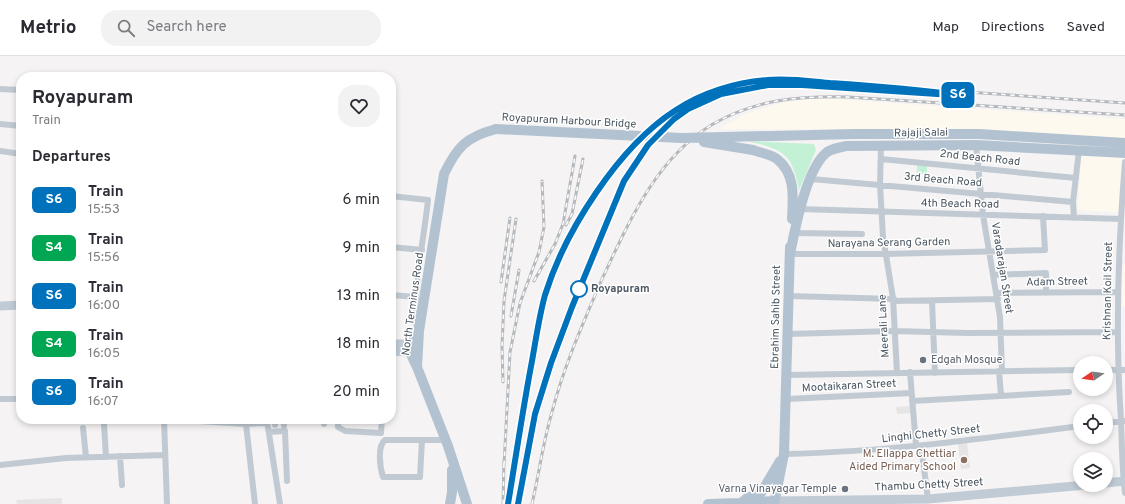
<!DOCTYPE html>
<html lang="en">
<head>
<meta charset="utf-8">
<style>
  :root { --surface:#fff; --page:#f2f2f3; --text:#2b2b33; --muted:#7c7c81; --line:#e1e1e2 }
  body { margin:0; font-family:Overpass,sans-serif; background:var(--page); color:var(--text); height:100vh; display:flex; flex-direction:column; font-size:15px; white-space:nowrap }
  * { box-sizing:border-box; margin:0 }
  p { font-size:13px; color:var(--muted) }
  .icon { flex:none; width:22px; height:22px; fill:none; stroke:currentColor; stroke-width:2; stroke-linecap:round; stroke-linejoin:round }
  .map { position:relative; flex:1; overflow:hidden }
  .side { position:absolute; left:16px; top:16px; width:380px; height:352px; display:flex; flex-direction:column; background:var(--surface); border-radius:16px; box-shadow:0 2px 6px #0003 }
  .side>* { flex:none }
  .badge { padding:0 8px; border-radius:6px; font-size:14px; line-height:26px }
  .needle { width:26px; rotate:257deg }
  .controls { position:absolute; left:1073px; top:300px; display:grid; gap:8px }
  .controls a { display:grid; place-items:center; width:40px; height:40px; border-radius:50%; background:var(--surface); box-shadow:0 2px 6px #0003; font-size:20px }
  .map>.badge { position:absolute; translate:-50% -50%; box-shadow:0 0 0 2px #fff }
  h2 { padding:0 16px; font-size:15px; line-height:36px }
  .round { display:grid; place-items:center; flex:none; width:42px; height:42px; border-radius:16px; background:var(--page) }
  .overview { display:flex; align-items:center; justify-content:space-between; height:68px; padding:0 16px }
  h1 { font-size:19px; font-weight:700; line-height:30px }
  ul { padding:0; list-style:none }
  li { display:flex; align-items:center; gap:12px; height:48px; padding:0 16px }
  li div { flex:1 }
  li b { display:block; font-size:15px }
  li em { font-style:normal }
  li .badge { min-width:44px; font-weight:700; text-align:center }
  header { display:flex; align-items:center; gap:24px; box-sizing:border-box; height:56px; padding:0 20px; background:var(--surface); border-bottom:1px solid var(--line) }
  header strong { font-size:19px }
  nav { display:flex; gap:22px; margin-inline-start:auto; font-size:14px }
  .search { width:280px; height:36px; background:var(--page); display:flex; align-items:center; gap:10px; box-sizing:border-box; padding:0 14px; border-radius:16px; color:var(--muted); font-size:15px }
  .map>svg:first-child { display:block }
  .commercial { fill:#fdf9ef }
  .education { fill:#e6e4e5 }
  .green { fill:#c3f1d5 }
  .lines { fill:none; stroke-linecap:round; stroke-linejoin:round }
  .street { stroke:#c1cad2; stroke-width:6 }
  .secondary { stroke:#c1cbd6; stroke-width:9 }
  .primary { stroke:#b3c2d1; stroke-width:10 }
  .rail-casing { stroke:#b5b8bd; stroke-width:3 }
  .rail { stroke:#fff; stroke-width:1.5; stroke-dasharray:4.5; stroke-linecap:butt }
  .primary-bridge { stroke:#b3c2d1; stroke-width:10 }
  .line-casing { stroke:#fff; stroke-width:9 }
  .line { stroke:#0072bc; stroke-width:6 }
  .stop-dot { fill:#fff; stroke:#0072bc; stroke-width:2 }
  .worship-dot { fill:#6b7280; stroke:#fff; stroke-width:1.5 }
  .education-dot { fill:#8d6e63; stroke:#fff; stroke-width:1.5 }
  .labels { text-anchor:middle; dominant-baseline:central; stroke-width:3; stroke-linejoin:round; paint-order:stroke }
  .street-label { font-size:11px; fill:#4a5661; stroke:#fff }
  .stop-label { font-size:11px; font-weight:bold; fill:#4a5661; stroke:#fff; text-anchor:start }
  .worship-label { font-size:11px; fill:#5b616d; stroke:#fff; text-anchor:start }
  .education-label { font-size:11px; fill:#785e54; stroke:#fff; text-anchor:end }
</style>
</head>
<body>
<header>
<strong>Metrio</strong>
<div class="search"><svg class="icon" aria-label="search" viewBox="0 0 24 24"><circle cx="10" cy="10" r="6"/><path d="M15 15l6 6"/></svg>Search here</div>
<nav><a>Map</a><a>Directions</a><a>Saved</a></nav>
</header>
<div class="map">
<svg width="1125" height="448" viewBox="0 0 1125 448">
  <rect width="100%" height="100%" fill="#f5f3f3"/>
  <path class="commercial" d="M808,43H835L1125,63V84L987,74L719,73L745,58L787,45Z
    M1081,98L1125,102L1122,157L1078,154Z
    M1123,208H1125V251H1121Z"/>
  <path class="education" d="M911,350V357L897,358L896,351Z
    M967,387L970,412L961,413L958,388Z
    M62,442V448H17L16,444Z"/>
  <path class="green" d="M748,85L814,88L816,94L799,134C792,96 783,94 748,85Z
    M917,108H927V118H917Z"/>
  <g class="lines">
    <path class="street" d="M0,33L21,34
      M0,68L21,70
      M976,89L983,159L1000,261L1002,315
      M881,90L880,129L883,181L893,242L897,317
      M0,95L21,98
      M881,103L1076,122
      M1125,106C1118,192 1115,278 1121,364C1122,389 1122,413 1125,437
      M391,111V118
      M811,123L1073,146
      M391,140L428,144C426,168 409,258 418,274
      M799,153L1121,163
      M1074,162L1073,146L1079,94
      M794,177L862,178
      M391,191L422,194
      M790,198H885L1045,194L1043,160
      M993,219L1046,217V237
      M997,237L1118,236
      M391,239L416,241
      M789,240L894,243
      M894,245L998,243
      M932,245L935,317
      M788,278L894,275L967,277L1117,276
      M1106,314H1125
      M999,315L1001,339
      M910,316L916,390
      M787,319L1080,314
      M0,343H21
      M787,343L911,337
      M912,345L1069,336
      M164,363L167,448
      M167,363L246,368L267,367
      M275,363V369
      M283,363L284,370
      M338,363V371L345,375L381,377L382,363
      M267,365L280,448
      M1106,367L1125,365
      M104,368L106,401
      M246,368L255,448
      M324,368V363
      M83,372L86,401
      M269,376L285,375L287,425
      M422,384L420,421H383C380,412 377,390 385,384H446
      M921,390L928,443
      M784,398C883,396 982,383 1080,370
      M120,400L122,429
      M0,409L66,402L165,399"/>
    <path class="secondary" d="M0,250L21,249
      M391,288H411
      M391,295L409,296
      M1106,427L1125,425
      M774,445L928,443L1086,429"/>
    <path class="primary" d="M854,78H979L1125,87
      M753,94C760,97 771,98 777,103C796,118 793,142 792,163
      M790,198C795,173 806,114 826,97C831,92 840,92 846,90L976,89L1125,97
      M417,311C408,294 408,292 418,277
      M741,447L774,445
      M450,448L452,436V414
      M467,448L448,390L417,311L419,275L444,118C457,91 466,81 496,73
      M708,448L741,447L747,442L761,437L780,405
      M774,448L784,398L790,191"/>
    <g class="rail-casing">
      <path id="rail" d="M566,169L572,158L583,103
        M534,225L555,188L563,168L575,100
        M501,226L510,162
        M511,260L519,214
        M503,326L502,290L504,245L516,163
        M504,409L510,296L520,247L539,196L544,171L542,125
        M503,448L504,404
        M508,448L539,264L545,240L554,214L577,167L597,136L611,117L645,79L676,53L723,32L766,24H796L1125,47
        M518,448L535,358L543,330L560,281L624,125L647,89L674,63L693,50
        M532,448C539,418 543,386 552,356C564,310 583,267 602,223C629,166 656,102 713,68C757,43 799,40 848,41L1125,59"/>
    </g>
    <use href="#rail" class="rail"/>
    <path class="primary-bridge" d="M496,73L681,82L854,78
      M704,86L753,94"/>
  </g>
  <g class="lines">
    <g class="line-casing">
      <path id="line" d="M508,448C516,400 523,352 532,305C536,283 539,261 545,239C565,175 619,90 676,54C702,37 736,26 767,24C788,22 809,25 830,27C876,30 922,34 967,40L802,29H768L721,38L688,53L674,63L648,89L624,125L572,251L551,307L535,358L518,448"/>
    </g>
    <use href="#line" class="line"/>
  </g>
  <circle class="stop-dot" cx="579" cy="233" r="8"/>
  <g class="worship-dot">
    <circle cx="923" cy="304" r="4"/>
    <circle cx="845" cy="433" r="4"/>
  </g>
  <circle class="education-dot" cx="964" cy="404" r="4"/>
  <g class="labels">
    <g class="street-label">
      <text transform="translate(569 65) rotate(3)">Royapuram Harbour Bridge</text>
      <text transform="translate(921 77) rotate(-1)">Rajaji Salai</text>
      <text transform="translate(980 102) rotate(6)">2nd Beach Road</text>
      <text transform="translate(943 124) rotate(5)">3rd Beach Road</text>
      <text transform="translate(960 148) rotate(1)">4th Beach Road</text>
      <text transform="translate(889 187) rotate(-1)">Narayana Serang Garden</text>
      <text transform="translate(1002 212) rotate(81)">Varadarajan Street</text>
      <text transform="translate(1057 226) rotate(-1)">Adam Street</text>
      <text transform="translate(1108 235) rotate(-89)">Krishnan Koil Street</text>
      <text transform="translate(413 248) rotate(-82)">North Terminus Road</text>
      <text transform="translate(776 261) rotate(-89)">Ebrahim Sahib Street</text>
      <text transform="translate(884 270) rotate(-93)">Meerali Lane</text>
      <text transform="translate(849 330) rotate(-3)">Mootaikaran Street</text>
      <text transform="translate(931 378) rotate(-6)">Linghi Chetty Street</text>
      <text transform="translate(929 429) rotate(-3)">Thambu Chetty Street</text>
    </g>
    <g class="stop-label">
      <text x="591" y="233">Royapuram</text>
    </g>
    <g class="worship-label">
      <text x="931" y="304">Edgah Mosque</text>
      <text x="837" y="433" text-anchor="end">Varna Vinayagar Temple</text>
    </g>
    <g class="education-label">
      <text x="956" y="398">M. Ellappa Chettiar<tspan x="956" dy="13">Aided Primary School</tspan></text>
    </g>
  </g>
</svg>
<div class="controls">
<a><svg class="needle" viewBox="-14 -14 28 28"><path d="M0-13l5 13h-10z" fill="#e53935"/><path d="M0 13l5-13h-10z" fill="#7c7c81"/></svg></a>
<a><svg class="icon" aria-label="locate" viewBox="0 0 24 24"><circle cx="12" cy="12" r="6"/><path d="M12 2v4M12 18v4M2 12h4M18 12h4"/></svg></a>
<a><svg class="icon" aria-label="layers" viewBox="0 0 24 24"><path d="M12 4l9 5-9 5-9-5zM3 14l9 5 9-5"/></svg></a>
</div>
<b class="badge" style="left:958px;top:39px;background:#0072bc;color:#fff">S6</b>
<section class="side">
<div class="overview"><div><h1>Royapuram</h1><p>Train</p></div><a class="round"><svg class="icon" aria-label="heart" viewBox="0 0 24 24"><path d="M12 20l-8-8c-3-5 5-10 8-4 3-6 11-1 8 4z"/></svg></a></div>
<h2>Departures</h2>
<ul>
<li><span class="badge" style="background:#0072bc;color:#fff">S6</span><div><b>Train</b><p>15:53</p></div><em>6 min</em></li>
<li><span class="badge" style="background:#00a651;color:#fff">S4</span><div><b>Train</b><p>15:56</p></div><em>9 min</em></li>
<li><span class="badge" style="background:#0072bc;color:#fff">S6</span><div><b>Train</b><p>16:00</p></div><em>13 min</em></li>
<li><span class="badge" style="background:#00a651;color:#fff">S4</span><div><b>Train</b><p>16:05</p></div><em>18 min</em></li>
<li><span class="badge" style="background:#0072bc;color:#fff">S6</span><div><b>Train</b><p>16:07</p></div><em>20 min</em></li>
</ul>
</section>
</div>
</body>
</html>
